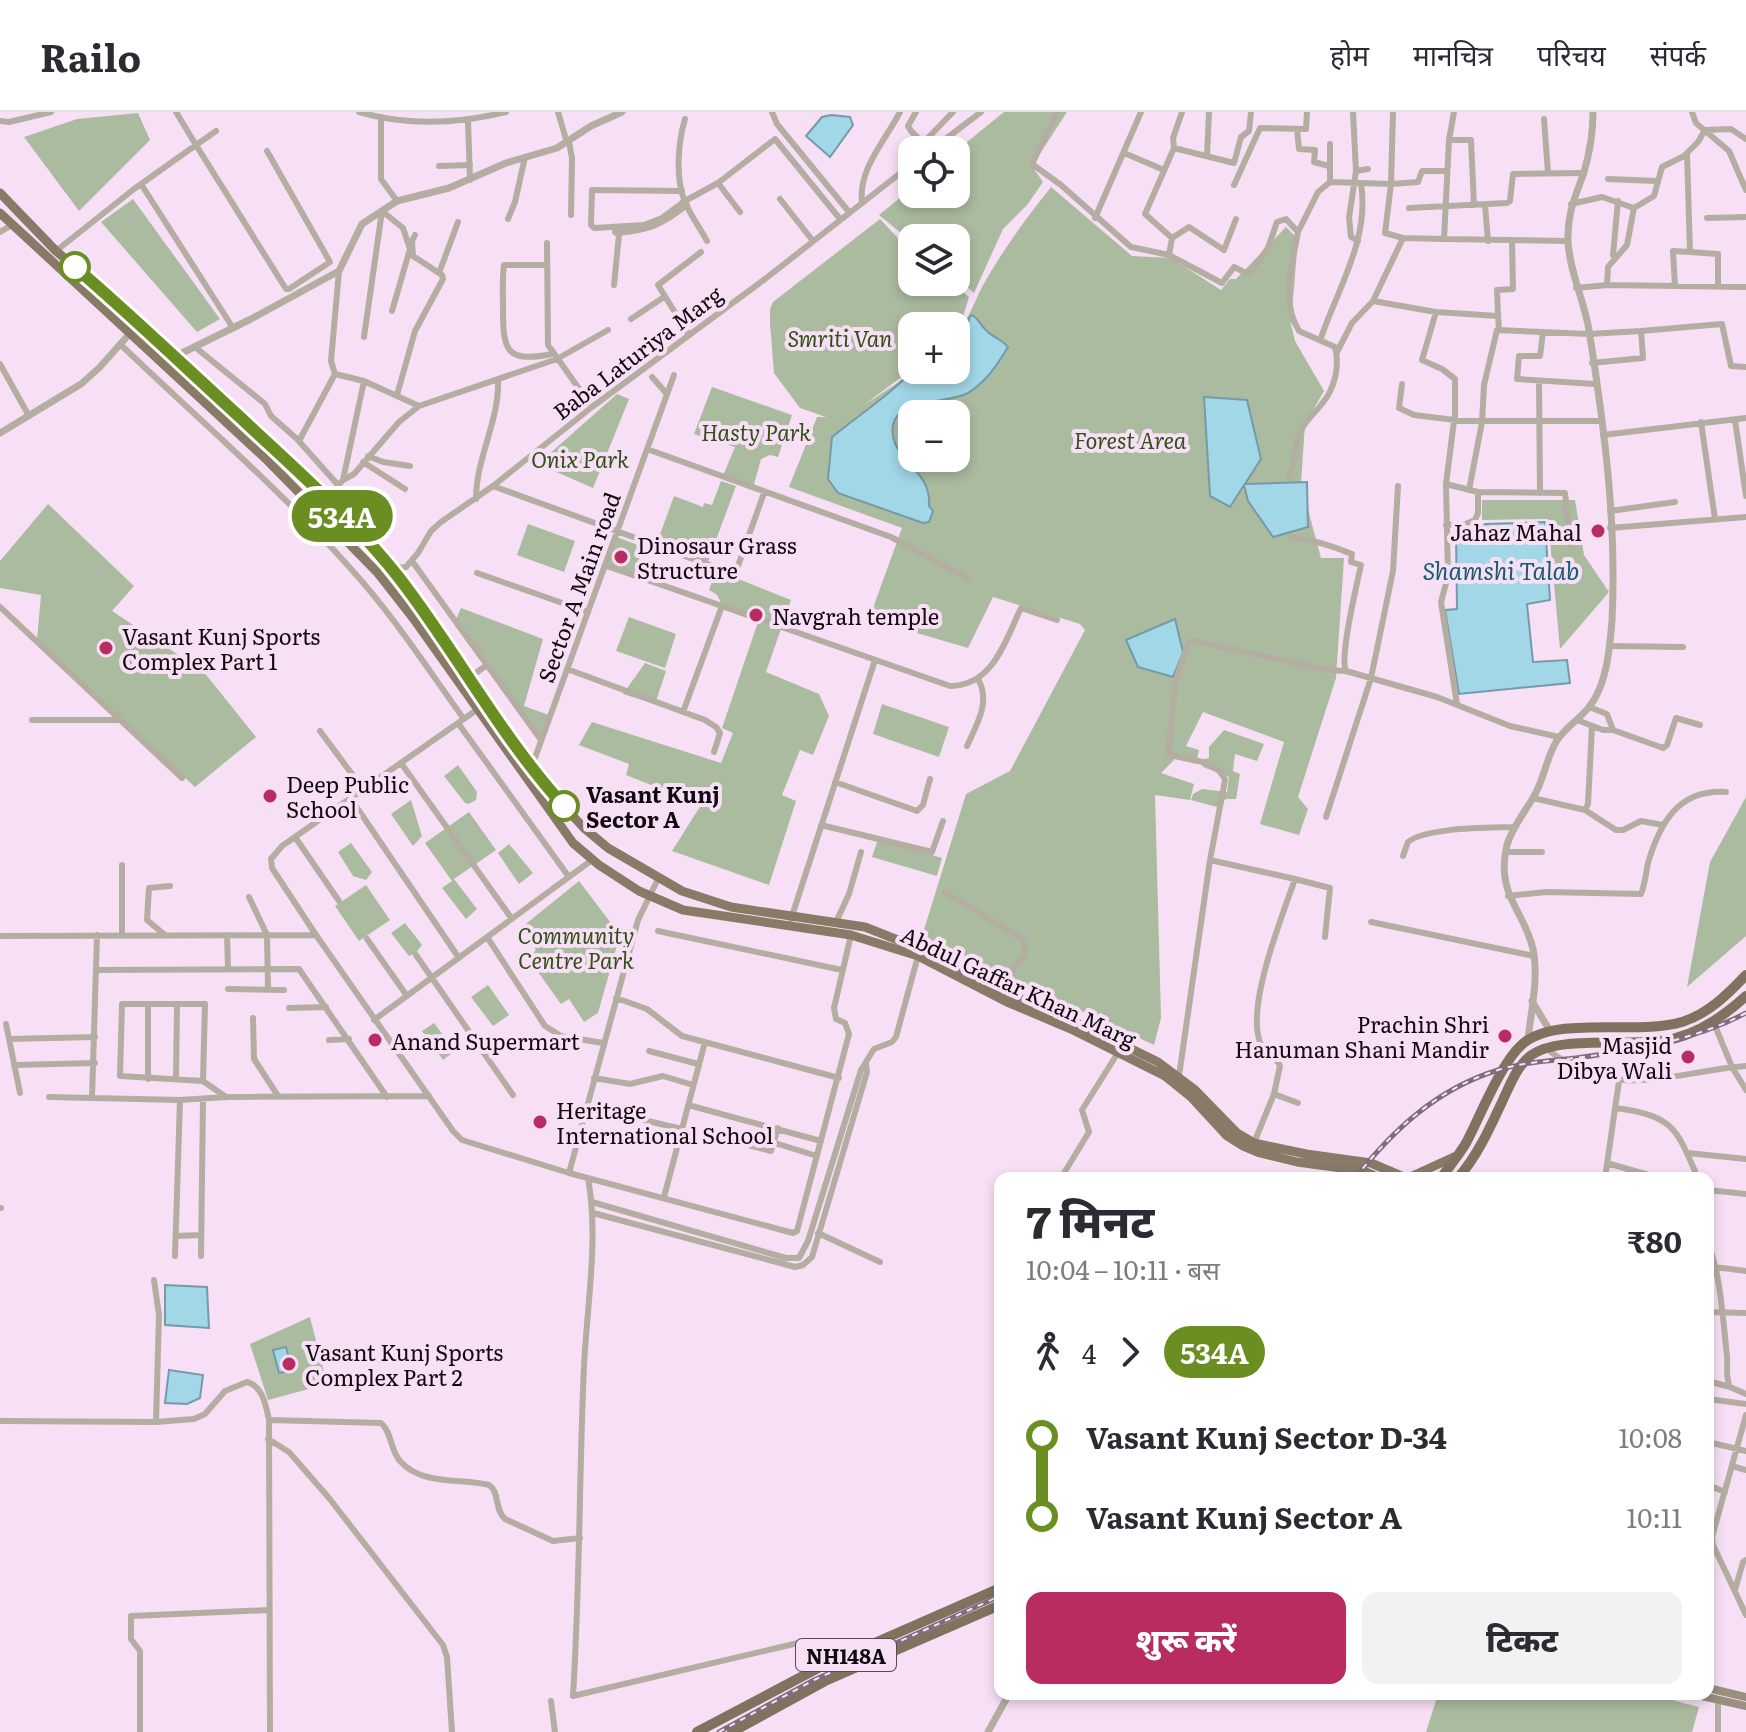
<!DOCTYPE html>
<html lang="hi">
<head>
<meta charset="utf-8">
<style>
  :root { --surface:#fff; --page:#f2f2f3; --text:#2b2b33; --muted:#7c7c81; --line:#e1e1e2; --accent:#b92c61 }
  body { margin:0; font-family:Literata,"Noto Sans Devanagari",serif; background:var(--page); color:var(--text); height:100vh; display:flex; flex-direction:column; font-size:30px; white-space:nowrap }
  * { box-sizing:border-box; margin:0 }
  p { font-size:26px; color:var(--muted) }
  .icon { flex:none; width:44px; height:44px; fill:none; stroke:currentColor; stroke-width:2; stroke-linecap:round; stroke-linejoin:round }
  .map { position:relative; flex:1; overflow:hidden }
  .sheet { position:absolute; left:994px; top:1060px; width:720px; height:528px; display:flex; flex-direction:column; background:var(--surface); border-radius:16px; box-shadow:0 4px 12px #0003 }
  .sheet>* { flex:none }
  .badge { padding:0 16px; border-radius:26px; font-size:28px; line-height:52px }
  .controls { position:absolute; left:898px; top:24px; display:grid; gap:16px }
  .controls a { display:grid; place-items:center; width:72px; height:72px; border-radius:16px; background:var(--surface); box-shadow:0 4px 12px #0003; font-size:40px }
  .map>.badge { position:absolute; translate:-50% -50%; box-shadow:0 0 0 4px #fff }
  .legs { display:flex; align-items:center; gap:12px; height:88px; padding:0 32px; font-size:26px }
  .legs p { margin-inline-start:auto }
  .summary { display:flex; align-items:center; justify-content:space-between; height:136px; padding:0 32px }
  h1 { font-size:44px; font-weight:800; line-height:60px }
  .primary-button { display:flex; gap:16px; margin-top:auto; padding:16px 32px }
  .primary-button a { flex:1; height:92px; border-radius:16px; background:var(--accent); color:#fff; font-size:32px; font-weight:800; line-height:92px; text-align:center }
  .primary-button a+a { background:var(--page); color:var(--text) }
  ul { padding:0 32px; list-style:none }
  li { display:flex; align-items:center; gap:28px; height:80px; font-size:30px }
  li i { display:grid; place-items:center; width:12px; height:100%; margin:0 10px; background:currentColor }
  li i::after { content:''; width:20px; height:20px; margin:-10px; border:6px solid; border-radius:50%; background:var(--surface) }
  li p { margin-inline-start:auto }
  li:first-child i { background:linear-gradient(#0000 50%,currentColor 0) }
  li:last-child i { background:linear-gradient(currentColor 50%,#0000 0) }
  header { display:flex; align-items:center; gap:48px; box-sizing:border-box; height:112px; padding:0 40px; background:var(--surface); border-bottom:2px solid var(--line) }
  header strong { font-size:38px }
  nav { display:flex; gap:44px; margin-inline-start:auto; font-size:28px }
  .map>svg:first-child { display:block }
  .green { fill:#abbba0; fill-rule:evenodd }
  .water { fill:#a1d7e7; stroke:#769aa7; stroke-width:2 }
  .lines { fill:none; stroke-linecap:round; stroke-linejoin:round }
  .minor { stroke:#b4ada2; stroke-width:6 }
  .tertiary { stroke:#b4ada2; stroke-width:7 }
  .secondary { stroke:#9a9080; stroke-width:8 }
  .primary { stroke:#877b68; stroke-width:9 }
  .trunk { stroke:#7f725e; stroke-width:10 }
  .rail-casing { stroke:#7d6e7c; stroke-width:5 }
  .rail { stroke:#f7e0f5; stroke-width:2; stroke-dasharray:6; stroke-linecap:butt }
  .line-1-casing { stroke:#fff; stroke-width:18 }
  .line-1 { stroke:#6b8e23; stroke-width:12 }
  .stop-1-dot { fill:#fff; stroke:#6b8e23; stroke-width:4 }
  .poi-dot { fill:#b92c61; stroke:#f7e0f5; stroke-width:3 }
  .labels { text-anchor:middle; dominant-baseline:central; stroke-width:8; stroke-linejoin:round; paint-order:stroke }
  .shield { fill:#f7e0f5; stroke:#574a55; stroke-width:2 }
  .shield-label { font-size:20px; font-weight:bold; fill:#120a11 }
  .park-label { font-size:22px; font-style:italic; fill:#325018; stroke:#f7e0f5 }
  .street-label { font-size:22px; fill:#120a11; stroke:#f7e0f5 }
  .poi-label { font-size:22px; fill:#120a11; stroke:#f7e0f5; text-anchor:start }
  .stop-label { font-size:22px; font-weight:bold; fill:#120a11; stroke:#f7e0f5; text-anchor:start }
  .water-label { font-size:24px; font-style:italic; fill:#165d6e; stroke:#f7e0f5 }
</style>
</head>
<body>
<header>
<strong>Railo</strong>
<nav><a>होम</a><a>मानचित्र</a><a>परिचय</a><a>संपर्क</a></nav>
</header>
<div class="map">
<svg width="1746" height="1620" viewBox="0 0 1746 1620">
  <rect width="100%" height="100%" fill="#f7e0f5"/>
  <path class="green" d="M1004,0H1067L1032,54L1043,70L1027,93L1003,117L974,181L956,166V126H912V130L879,103L912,76V82H956V39Z
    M138,1L150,28L79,99L24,25L77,7Z
    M1051,75L1132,144L1171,146L1221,178L1230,167H1236L1286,115L1298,127L1291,212L1295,229L1324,279L1305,312L1301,371L1321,446H1344L1336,566L1298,685L1308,697L1299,723L1260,712L1284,630L1203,600L1186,634L1199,638L1196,652L1175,647L1161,661L1194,672L1190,688L1155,683L1161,906L1154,933L922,824L966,682L1010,659L1085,518L1080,512L993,485L968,536L869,507L902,416L789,375L817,305H826L800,296L774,261L770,211V197L773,190L880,107L912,141V170H951L969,185L959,218C971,204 976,184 986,168C1005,135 1027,105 1051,75ZM912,214H956V258H917L864,293L912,257ZM912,302H956V346H912Z
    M133,87L220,207L197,220L101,110Z
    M712,275L792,303L778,345L770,343L761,347L753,376L722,366L735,335L694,322Z
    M617,282L629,287L593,376L538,352Z
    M721,369L736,374L706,455L655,436L674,384L703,395L704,391L712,393Z
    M1482,388H1575L1584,443L1609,480L1560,537L1548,407L1482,408Z
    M48,392L134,474L112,499L203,559L256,625L195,675L37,528L41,483L0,476V449Z
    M528,412L575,429L564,460L517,443Z
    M617,425L643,435L633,466L606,457Z
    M716,458L791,488L766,560L819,582L829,604L813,643L800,638L782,683L796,689L769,773L672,739L701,693L626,663L629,652L579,633L592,610L721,651L733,621L722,616L758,510L778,517L724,497L717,483L709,478Z
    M461,496L543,527L524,594L549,603L540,629L454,512Z
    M629,505L676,522L665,556L616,539Z
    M645,551L666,559L655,592L623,582Z
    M882,592L949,615L939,645L873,622Z
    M1224,618L1264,632L1257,649L1235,642L1233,659L1240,662L1236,687H1226L1217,695L1191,688L1193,682L1202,677L1227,680L1229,665L1203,655L1199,648L1209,646V635Z
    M458,653L477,680L476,688L469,692L465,691L444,664Z
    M1746,685V824L1687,875L1710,750Z
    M411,688L422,724L413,734L391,702Z
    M469,700L496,738L454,767L477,797L466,807L442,776L452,769L425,731Z
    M878,727L942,746L937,764L872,745Z
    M351,731L372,760L366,768L353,764L338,740Z
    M509,732L533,761L519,772L498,741Z
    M579,769L620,823L598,901L584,910L569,887L561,892L528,846L536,838L522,815Z
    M366,773L390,808L359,829L335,794Z
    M405,811L422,833L416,841L409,844L391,821Z
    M488,873L509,903L493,914L471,885Z
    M434,911L455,939L443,948L422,919Z
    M310,1205L327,1272L268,1288L250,1232Z
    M1438,1582H1649L1699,1595L1692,1620H1426Z"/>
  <path class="water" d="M831,3L850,5L853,13L830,45L806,24L822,5Z
    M972,203C979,207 980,213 986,218C993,226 1001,226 1008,235C997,253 987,269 968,281C948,292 898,286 893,313C888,349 932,355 929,394L933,399L929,410L923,411L838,381L828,367L832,325C859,303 890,283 913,258H956V235L966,225L969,206Z
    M1204,285L1247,288L1261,347L1245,372L1307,370L1308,415L1273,425L1248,389L1244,373L1230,395L1210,384Z
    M1545,410L1550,488L1527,492L1533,550L1567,548L1570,571L1459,582L1445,498L1457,497L1456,422L1476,421L1485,412Z
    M1175,507L1183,540L1173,565L1138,555L1126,528Z
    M165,1173L207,1175L209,1216L165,1213Z
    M286,1235L292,1258L279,1261L273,1238Z
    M169,1258L203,1263L200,1286L187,1292L165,1291Z"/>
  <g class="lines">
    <path class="minor" d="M176,0L196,33L216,19
      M359,0C407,14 457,12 506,0
      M558,0L567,31
      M772,0L777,12L849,100
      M916,0L908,14C913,25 923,28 932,37
      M1057,0L1032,52L1061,73L1131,135L1169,143L1222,171L1234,155L1246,161L1251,160L1268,136L1277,110L1286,107L1298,120C1292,154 1280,187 1299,219L1335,235C1340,254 1335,277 1321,293C1313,303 1304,310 1299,322C1294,337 1296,351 1289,365
      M1353,0L1356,59L1368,57
      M1393,0L1391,72L1418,70L1422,59H1447
      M1454,0L1449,28L1444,127L1568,129
      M1692,0L1696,11L1729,39L1746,78
      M381,5V67L397,89
      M685,7C678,31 675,66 685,90C691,104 700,116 707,129
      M1544,7L1548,61
      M468,8L470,68
      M0,9L9,10L51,0
      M1297,17L1299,37L1315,38L1314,50L1329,54
      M1449,28H1471L1474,93
      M925,29L953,0
      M569,30L572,46L571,103
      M1330,32V70L1391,72L1385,121L1403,126
      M1174,36L1234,51L1241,25L1249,19L1251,0
      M931,38L981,0
      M1124,41L1164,58
      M1687,42L1690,140L1718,142V174
      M1207,44L1209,0
      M439,54L470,53
      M1356,59L1349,106L1351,125L1358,129
      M1608,67L1657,69
      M718,71L740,100
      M141,72L233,216
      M1234,73L1260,16L1306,17L1307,0
      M682,79L592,78L591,113L594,116L644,113L662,106L685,89L718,71L775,27L840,107
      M780,87L813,129
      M862,91C858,57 885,29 900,0
      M1571,92L1602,85L1634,96L1654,84L1662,55L1684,44L1698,30L1705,18L1731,17L1746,27
      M1485,93L1488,129
      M1409,96L1507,91L1510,89L1513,62L1584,61
      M382,99L403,116L410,137L392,199
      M1095,106L1141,0
      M1707,106L1746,105
      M508,107L515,90L525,45
      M0,120L12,113
      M1298,120L1318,80L1330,70
      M617,121C649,118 662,113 687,93
      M1172,126L1145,102L1174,36L1173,26L1182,0
      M547,131L548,233L592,295
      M56,139L134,77L196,33L286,177H289L330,150L267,39
      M1169,143L1172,126L1189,115L1224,138L1236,107
      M1613,143L1618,89
      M547,153H504C502,167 503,182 503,197C503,239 506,251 552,242
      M439,161L458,110
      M614,173L619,123L615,120
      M1607,173L1608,155L1627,133L1634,96
      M1675,174L1673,139L1690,140
      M1576,176L1607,173L1746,175
      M1373,189L1403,126L1444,127
      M1498,204L1497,178L1513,177L1512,128
      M631,207L664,185
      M1543,220L1540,244H1519L1517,267L1595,272
      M689,223L658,173L701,140
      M364,225L382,99
      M1321,226C1338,176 1370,126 1361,72
      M120,232C197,306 280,377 351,457C393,503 427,556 464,607
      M195,235L265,292L271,304L297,327L338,373
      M1337,240L1352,211L1373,189L1436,200L1498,204L1499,217
      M1592,251L1643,246L1641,219L1722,212L1731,254L1746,255
      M0,252L29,304
      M335,262L331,249L339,159
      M335,262L364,269L419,294
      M652,265L667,282
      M1539,269L1540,381
      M1402,272L1399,296L1414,303L1455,308V267L1442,257L1422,248L1436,200
      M397,283L415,219L443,167L442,163L413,144L412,129L415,123
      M1735,308L1746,384
      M1701,310L1715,407
      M1603,323L1746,306
      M299,329L335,262
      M647,337L891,425L969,467
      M368,344L383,350L410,354
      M363,350L405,377
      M343,368L364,269
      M1446,372L1478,380L1565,381L1571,434
      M493,374L710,453
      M1469,378L1482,310L1484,273L1497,218L1589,222L1641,219
      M326,387L343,368L354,362L399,310L419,294L557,247L608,218
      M476,387C476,345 500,308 498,267
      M1610,399L1675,390
      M1446,413L1466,412L1475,408L1478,401V380
      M1610,416L1746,405
      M1292,425C1313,428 1333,434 1352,442L1351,450L1361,453C1357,472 1339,546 1346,559L1437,585L1510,614L1559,625
      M412,449L541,628
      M605,453L950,574C993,574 1005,529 1021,496L1057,508
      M738,454L764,381
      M391,456L406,455L418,441L431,419L441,410L493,374L592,295L765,167L912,52
      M477,461L588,500
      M0,495L182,666
      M1609,534L1683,535
      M567,557L705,608L716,615L720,621L714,640
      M469,566L484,555
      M1457,592L1441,490L1448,464L1446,372L1454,309H1602
      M1589,595L1607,602L1613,618L1663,636L1667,633L1676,606L1700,613
      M478,597L282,734L271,747L272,756L316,823L453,1019L462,1028L569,1061L793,1121L797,1119L849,922L845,911L836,907L834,896L851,823
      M683,600L722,494
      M32,608H119
      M1577,608L1603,618H1613
      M458,611L569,765
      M320,619L363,677
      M967,634C977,612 991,589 978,567
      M401,651L512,807
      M532,654L674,263
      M835,670L917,699L923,693L930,667
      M1533,686L1585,698L1616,718H1623L1641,709L1663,713
      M351,687L459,846
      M1585,698L1588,692L1592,614
      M1326,705L1371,566L1393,459L1398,374
      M821,713L932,740L943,709
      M295,725L339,789
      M1506,740H1542
      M1403,744L1408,730C1426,715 1490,716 1515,715
      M1210,748L1295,767C1282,805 1246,893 1260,930C1264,941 1276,944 1280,954L1274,982L1254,1031
      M122,753V823
      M1295,767L1330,776L1325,825
      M945,780L1024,828L1025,842L999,877
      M1508,784L1546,780L1641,782C1645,772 1646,761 1648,751C1660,710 1679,677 1726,680
      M249,785L267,823L268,877
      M791,807L875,548
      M836,810L849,782L861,740
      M1371,810L1534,844
      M658,819L842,858
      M165,823L147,808L149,776L170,774
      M227,823L228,857
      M0,824L316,823
      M487,825L545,914L561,924L603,931
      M367,827L407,884
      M416,843L513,983
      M96,858L299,857L387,985
      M228,877L284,878
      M616,886L647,897L682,924L839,966
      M148,892V967
      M289,896L326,895
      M253,906L254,947L278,984
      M374,908L592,748
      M1713,909L1732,955L1746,978
      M6,912L20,981
      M9,927L95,925
      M329,928L349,927
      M1547,937C1615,991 1670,960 1746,954
      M649,939L698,952
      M14,953L95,951
      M1179,964L1210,748L1225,668C1218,647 1185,648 1168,642L1175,571L1187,534L1191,529H1195L1327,558L1346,559
      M176,966L177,892
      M594,966L630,972L663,964L693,973
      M203,969L205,892H122L120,964L203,969L226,985
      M1274,982L1298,991
      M49,985L180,988L226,985L429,984
      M92,986L97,823
      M688,993L821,1029
      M1616,996C1674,1004 1676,1016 1698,1066
      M635,1006L682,1017
      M628,1023L677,1034
      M733,1029L771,1039L778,1016
      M775,1031L817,1044
      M1688,1041L1746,1047
      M1607,1051L1652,1064L1698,1065
      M569,1061L638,808L658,767
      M588,1066C599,1127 587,1192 584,1254C579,1364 580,1474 573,1584L798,1531C813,1530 816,1543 820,1555
      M1061,1066L1089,1020L1082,998L1119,939
      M1605,1066L1619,969
      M1708,1078L1746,1082
      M664,1085L705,930
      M592,1090L786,1146H799L808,1129L861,958L874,937L892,930L896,925L918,844
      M0,1096H1
      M593,1101L795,1155L803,1153L812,1145L867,960L866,952
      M818,1121L880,1150
      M176,1124L201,1123
      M1708,1131C1721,1164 1723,1209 1727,1244C1728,1255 1725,1265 1730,1275L1746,1282
      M175,1144L180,988
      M201,1144L203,987
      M1715,1155L1746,1159
      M154,1168L159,1203L156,1310
      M1708,1200L1746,1201
      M1708,1269L1730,1275
      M1708,1287L1746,1292
      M1746,1303L1712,1425L1713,1433L1746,1503
      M269,1308L381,1311C392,1320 390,1338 400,1349C422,1374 461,1366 489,1373C500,1380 494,1397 505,1407L553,1429L580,1426
      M0,1309L156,1310L194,1307L205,1302L225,1279L247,1270C263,1274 266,1294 269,1308L270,1620
      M268,1327L289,1340L329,1386L443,1533L447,1545L452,1620
      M1708,1330L1746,1339
      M1732,1354L1746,1358
      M1708,1373L1725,1380
      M1735,1478L1743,1450L1746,1448
      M551,1589L555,1620
      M140,1620V1539L131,1527V1504L269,1498
      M1718,1620V1590"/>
    <path class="tertiary" d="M176,244L251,207L339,159L362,112L397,89L449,76L506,51L557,36L591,14L622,0
      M0,321L81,272L99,256L140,210
      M1532,889L1550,919
      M1528,927C1531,899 1539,865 1533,837C1524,798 1495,782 1507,733C1512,716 1524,701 1533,686C1544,668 1546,647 1556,630C1564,616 1580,607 1589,595C1607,573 1610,534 1612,508C1617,411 1604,313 1589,218C1584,188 1570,161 1568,130C1567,101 1575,86 1584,60C1590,40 1593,20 1593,0
      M988,1620L1009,1582"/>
    <path class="secondary" d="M1708,1576L1746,1585
      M1693,1582L1746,1594"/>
    <path class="primary" d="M0,81L56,139L140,210L292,353L370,433L400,467L557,687L584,716L608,736L682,779L731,795L865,815L918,836L1007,881L1095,919L1158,950L1194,977L1237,1021L1254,1031L1306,1042L1371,1051L1406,1066
      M0,101L267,348L377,460L413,506L573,731L599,753L639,779L683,798L851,823L918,844L1007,890L1071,917L1165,964L1191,985L1227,1024L1243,1034L1260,1041L1297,1050L1364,1059L1380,1066
      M1408,1066L1456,1044"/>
    <path class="trunk" d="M1441,1066C1449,1055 1459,1043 1466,1031C1480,1005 1502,947 1525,930C1559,904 1639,923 1682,910C1708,902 1728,882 1746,863
      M1458,1066C1477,1044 1489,1018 1501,992C1509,976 1515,957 1529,945C1554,923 1627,934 1661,929C1694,925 1722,906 1746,884
      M697,1620L820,1555L1000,1476
      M732,1620L825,1569L1000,1493"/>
    <g class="rail-casing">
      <path id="rail" d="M1355,1066C1394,1017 1437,977 1498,958C1524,950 1550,949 1576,946C1636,938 1692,929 1746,901
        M719,1620L814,1568L1000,1484"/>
    </g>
    <use href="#rail" class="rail"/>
  </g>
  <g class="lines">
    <g class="line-1-casing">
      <path id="line-1" d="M75,155C132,204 186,256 242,307C296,358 354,408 400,467C457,541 501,625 564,694"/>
    </g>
    <use href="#line-1" class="line-1"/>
  </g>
  <g class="stop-1-dot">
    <circle cx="75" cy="155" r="14"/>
    <circle cx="564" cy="694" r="14"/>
  </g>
  <g class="poi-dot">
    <circle cx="1598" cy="419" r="8"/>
    <circle cx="621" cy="445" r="8"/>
    <circle cx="756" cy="503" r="8"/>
    <circle cx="106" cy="536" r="8"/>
    <circle cx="270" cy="684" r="8"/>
    <circle cx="1505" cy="924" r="8"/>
    <circle cx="375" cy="928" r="8"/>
    <circle cx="1688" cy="945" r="8"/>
    <circle cx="540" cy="1010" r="8"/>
    <circle cx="289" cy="1252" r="8"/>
  </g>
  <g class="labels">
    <rect class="shield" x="796" y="1527" width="100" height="32" rx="6"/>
    <g class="shield-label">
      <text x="846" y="1543">NH148A</text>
    </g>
    <g class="park-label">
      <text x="840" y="225">Smriti Van</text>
      <text x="756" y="319">Hasty Park</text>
      <text x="1130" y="327">Forest Area</text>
      <text x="580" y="346">Onix Park</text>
      <text x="576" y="822">Community<tspan x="576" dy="25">Centre Park</tspan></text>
    </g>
    <g class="street-label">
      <text transform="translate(637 240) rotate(-37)">Baba Laturiya Marg</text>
      <text transform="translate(578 475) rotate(-70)">Sector A Main road</text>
      <text transform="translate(1019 874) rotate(25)">Abdul Gaffar Khan Marg</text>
    </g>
    <g class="poi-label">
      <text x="1582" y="419" text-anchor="end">Jahaz Mahal</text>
      <text x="637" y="432">Dinosaur Grass<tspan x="637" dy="25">Structure</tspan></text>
      <text x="772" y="503">Navgrah temple</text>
      <text x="122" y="523">Vasant Kunj Sports<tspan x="122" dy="25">Complex Part 1</tspan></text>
      <text x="286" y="671">Deep Public<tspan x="286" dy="25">School</tspan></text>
      <text x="1489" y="911" text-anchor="end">Prachin Shri<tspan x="1489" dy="25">Hanuman Shani Mandir</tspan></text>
      <text x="391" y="928">Anand Supermart</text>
      <text x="1672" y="932" text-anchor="end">Masjid<tspan x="1672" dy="25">Dibya Wali</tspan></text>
      <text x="556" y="997">Heritage<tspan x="556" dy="25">International School</tspan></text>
      <text x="305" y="1239">Vasant Kunj Sports<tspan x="305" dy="25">Complex Part 2</tspan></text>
    </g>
    <g class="stop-label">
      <text x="586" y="681">Vasant Kunj<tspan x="586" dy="25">Sector A</tspan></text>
    </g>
    <g class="water-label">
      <text x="1501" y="457">Shamshi Talab</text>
    </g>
  </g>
</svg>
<div class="controls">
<a><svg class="icon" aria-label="locate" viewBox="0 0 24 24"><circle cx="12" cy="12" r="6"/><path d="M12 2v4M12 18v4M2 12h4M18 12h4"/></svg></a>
<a><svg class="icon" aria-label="layers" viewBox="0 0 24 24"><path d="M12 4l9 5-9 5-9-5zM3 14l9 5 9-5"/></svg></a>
<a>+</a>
<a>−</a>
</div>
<b class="badge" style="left:342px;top:404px;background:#6b8e23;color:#fff">534A</b>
<section class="sheet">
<div class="summary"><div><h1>7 मिनट</h1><p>10:04 – 10:11 · बस</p></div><b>₹80</b></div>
<div class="legs"><svg class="icon" aria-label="walk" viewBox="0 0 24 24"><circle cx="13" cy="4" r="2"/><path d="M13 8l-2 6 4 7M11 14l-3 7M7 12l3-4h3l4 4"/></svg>4<svg class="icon" aria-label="forward" viewBox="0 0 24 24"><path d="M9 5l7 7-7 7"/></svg><b class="badge" style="background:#6b8e23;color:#fff">534A</b></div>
<ul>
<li><i style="color:#6b8e23"></i><b>Vasant Kunj Sector D-34</b><p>10:08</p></li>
<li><i style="color:#6b8e23"></i><b>Vasant Kunj Sector A</b><p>10:11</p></li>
</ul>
<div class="primary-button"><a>शुरू करें</a><a>टिकट</a></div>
</section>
</div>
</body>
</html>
